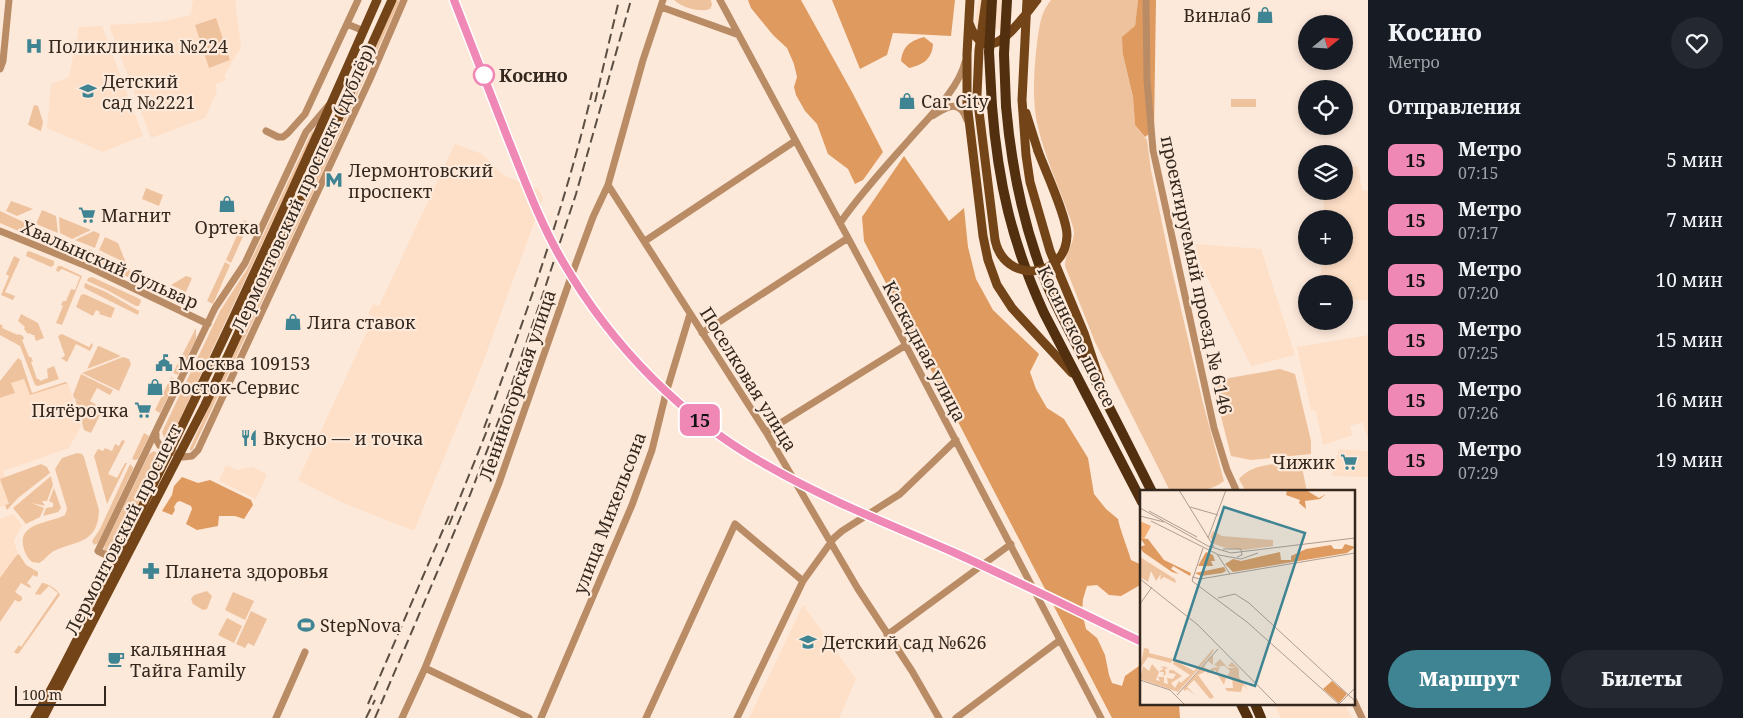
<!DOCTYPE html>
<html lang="ru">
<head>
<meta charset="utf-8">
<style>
  :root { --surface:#171b24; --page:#242831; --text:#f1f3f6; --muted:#9ea1a6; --accent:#3f8492 }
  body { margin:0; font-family:"Noto Serif",serif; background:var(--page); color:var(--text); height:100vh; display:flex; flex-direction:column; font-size:19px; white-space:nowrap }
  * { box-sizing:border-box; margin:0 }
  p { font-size:16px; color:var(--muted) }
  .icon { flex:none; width:28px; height:28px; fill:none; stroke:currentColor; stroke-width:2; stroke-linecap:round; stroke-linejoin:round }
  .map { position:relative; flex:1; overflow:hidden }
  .details { display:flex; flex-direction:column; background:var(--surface); width:375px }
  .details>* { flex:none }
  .badge { padding:0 10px; border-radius:8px; font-size:18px; line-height:32px }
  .needle { width:32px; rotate:72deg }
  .buttons { position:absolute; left:1298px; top:15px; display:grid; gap:10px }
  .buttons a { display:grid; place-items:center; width:55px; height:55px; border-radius:50%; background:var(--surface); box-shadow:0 2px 8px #0003; font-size:25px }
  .scale { position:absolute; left:15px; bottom:12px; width:91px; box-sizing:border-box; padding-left:5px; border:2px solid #34281e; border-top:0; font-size:14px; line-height:18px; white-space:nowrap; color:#34281e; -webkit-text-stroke:4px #fde9da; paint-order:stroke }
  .map>.badge { position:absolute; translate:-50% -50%; box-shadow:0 0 0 2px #fff }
  h2 { padding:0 20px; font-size:19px; line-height:45px }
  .round { display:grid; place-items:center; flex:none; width:52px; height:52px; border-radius:26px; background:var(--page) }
  .summary { display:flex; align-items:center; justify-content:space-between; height:85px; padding:0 20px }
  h1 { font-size:24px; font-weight:800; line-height:38px }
  .cta { display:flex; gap:10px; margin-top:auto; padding:10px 20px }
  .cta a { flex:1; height:58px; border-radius:30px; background:var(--accent); color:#fff; font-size:20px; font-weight:800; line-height:58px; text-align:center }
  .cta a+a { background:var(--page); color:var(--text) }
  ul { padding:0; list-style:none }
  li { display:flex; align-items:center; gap:15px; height:60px; padding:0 20px }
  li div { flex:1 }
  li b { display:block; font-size:19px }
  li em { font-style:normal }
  li .badge { min-width:55px; font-weight:700; text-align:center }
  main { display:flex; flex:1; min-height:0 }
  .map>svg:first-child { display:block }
  .built { fill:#fedfc7 }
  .green { fill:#efc29e }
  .forest { fill:#df9a60 }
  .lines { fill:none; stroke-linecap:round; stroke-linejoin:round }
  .minor { stroke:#ba8c66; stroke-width:7 }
  .major { stroke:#734417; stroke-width:9 }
  .highway { stroke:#522f0e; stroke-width:10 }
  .rail { stroke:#5b4e43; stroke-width:2; stroke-dasharray:10 5; stroke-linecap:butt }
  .major-bridge { stroke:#734417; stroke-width:9 }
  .highway-bridge { stroke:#522f0e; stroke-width:10 }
  .line-casing { stroke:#fff; stroke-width:11 }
  .line { stroke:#f088b6; stroke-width:8 }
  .stop-dot { fill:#fff; stroke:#f088b6; stroke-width:2.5 }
  .labels { text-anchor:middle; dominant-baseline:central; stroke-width:4.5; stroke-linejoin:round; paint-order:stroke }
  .poi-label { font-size:18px; fill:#34281e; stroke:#fde9da; text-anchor:start }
  .stop-label { font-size:18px; font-weight:bold; fill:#34281e; stroke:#fde9da; text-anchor:start }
  .street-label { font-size:18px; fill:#34281e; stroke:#fde9da }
  .inset-road { fill:none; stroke:#ad9c8f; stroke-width:1 }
  .view { fill:#3f8492; fill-opacity:0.15; stroke:#3f8492; stroke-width:2.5 }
  .inset-edge { fill:none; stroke:#34281e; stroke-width:2.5 }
</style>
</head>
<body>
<main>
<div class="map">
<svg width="1368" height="718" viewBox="0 0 1368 718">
  <rect width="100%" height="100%" fill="#fde9da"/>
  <path class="built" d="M193,0H235L241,47L224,76L226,80L215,84L217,91L205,118L151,138L109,25L160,22L191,15Z
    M978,0H1011L1007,30L975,26Z
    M102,26L143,136L103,152L47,128L51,84L69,77L79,27Z
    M455,144L482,154L503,175L538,189L543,198L482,365L414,531L341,502L298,480L374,317L368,314L373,304L379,306Z
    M1358,166L1362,190L1368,191V300L1344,299V284H1321L1322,256H1344V219H1323L1324,191H1344V168Z
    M1195,244L1261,249L1295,355L1251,366L1200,263Z
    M1368,335V440L1363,422L1350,426L1353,435L1323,445L1316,411L1311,410L1297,347Z
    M24,379L30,394L68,383L81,426L69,448L3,471L5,477L0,479L9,504L0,507V398L14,394L11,383Z
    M1339,449L1368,451V477L1332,476Z
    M226,465L237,470L253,467L267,474L256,499L219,481Z
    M13,514L22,525L14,541L21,565L0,581V519Z
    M803,605L856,679L839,718H749Z
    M1274,704H1345L1352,718H1281Z"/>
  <path class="green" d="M400,0L322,173L193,449L190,451V448L357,91L396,1Z
    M674,0H711L712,5L710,9C700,13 681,7 674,0Z
    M1051,0H1138L1135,26L1123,55L1133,97L1135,125L1147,140L1151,170L1171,266L1203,403L1224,481C1209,493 1189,492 1171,492L1169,489L1095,342L1065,266C1065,253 1073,246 1074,233C1074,229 1072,224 1071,221C1060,189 1044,156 1037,123C1032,98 1034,68 1037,43C1040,25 1040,14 1051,0Z
    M216,18L230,60L209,68L195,25Z
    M1231,99H1256V107H1231Z
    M34,105L38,106L43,122L41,131L28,125Z
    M312,131L314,133L172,436L169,439L164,438L162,432L220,311L247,269Z
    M146,188L163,195L159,206L142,199Z
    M11,201L33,209L17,216L6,211Z
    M42,210L56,216L58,233L36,224Z
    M0,211L30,225L26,232L23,233L0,223Z
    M59,217L91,230L72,239L60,233Z
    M244,220L249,223L231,263L226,260Z
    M34,227L93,251L91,256L85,258L34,239L32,235Z
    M94,231L100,234L95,248L75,240Z
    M105,237L118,243L126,263L99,250Z
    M29,251L54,261V265L51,267L26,256L27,252Z
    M98,253L128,267L132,275L130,278L94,261Z
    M14,256L20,259L5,292L15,296L13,300L1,295L9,276L6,274Z
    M225,262L230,265L213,304L207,301Z
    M58,266H61L82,276L62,325L56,323L63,306L61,305L63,301H66L71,289L75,290L80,277L62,269L58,272L56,270Z
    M186,276L192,278L186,292L171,285Z
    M92,277L140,299L141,301L139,306H136L107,290L87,281L88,278Z
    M85,283L106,292L139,311L138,315L86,289L84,287Z
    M84,294L115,308L111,318L99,314L100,312L96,310L93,316L76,307L81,295Z
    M21,314L38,323L44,338L36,341L34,335H32L30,333L28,334L24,329L25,327L18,321Z
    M0,324L3,326L2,328L18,335L19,334L23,336L24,339L22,340L29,357H31L33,361L31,362L37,379H39L40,381L48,378L47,369L54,366L59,379L38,386L35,385L20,346L0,335Z
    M196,328V339L178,375L173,373Z
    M62,334L89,347L92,343L93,345L90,351L76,344L67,362L61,358L65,356L58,336Z
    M98,346H99L121,356L87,369Z
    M123,357L129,359L131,364L119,391L82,373Z
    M18,358L21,360L32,393L65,382L68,383L30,395L24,379L11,383L15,393L0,398V381Z
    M1280,369L1295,374L1311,441V454L1251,460L1231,456L1212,381Z
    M81,374L113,390L110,395L97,388L90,401L103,409L102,411L93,407L92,408L101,413L91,433L84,430L75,399L85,404L74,398L73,395Z
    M171,377L176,380L160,413L155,410Z
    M144,433L149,436L138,459L135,460L132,459Z
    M122,440L125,441L108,474L117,478L125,463H127L107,504L94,456L98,449L103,451L105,448L112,451L115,444L119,446Z
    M154,451L159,454L160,459L115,550L109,554L104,550L105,545L149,454Z
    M77,453L82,454L84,457L99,510C98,544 77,540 54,551C48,554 45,560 39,563L32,562C27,558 24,551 23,545C19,522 52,523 65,515L67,509L66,505L55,469L62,458Z
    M1301,462L1307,492H1246L1239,479C1253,462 1281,464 1301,462Z
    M41,464L47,467L50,473L18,498L7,510L5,505L9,504L0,479Z
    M130,464L133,467V469L98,543L94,545L92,541L100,529Z
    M51,476L53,485L47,501H42L45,506L32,503L44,508L40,517L26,524L13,508Z
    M54,488L61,508L58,512L43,516L46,508L53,507V503L49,501Z
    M19,554L26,565L38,572V575L37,577L33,575L27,583L31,586L30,588L21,583L15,592L22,597V600L19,602L15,600L0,622V578L16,556Z
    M42,583C48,583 58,590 60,595L19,653L17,654L14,652L19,645L21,647L58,593L49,586L40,595L38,594L37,595L35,594Z
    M207,591L212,596L207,609L203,610L193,604L191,599L194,595Z
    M233,592L254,601L245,620L225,610Z
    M251,611L267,619L254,646L248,643L245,648L236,644Z
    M227,618L242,626L234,643L218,635Z"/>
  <path class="forest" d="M748,0H801L852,92L883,152L863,180L855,184L848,169L828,154L817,124L805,111L796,95L794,87L797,77L794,64L787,48L773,35L751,8Z
    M832,0H955L951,36L893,33L887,55L860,69Z
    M1138,0H1156L1154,130L1145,137L1135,125L1133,97L1123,55L1122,37L1135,26Z
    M924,37L933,44C932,60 922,65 909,68L901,61C903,46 910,41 924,37Z
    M904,156L949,221L964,208L968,247L976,279L993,310L1039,354L1030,372L1036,389L1047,408L1064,419L1088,458L1094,494L1106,509L1118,519C1121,533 1127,546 1131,560L1142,565V584L1121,596L1109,595L1097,585L1087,586L1083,599L1082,612L1086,629L1097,638L1105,655L1109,675L1112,683L1122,686L1125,676L1139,666L1142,667V704H1179L1180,718H1112L864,241L862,217Z
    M182,477L198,483L210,480L251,500L253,505L244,519L235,516H219L218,526L197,530L186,524L192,509L191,506L180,501L177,502L174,507L175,510L172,515L162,511L172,495L174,486Z"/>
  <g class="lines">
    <path class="minor" d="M720,0L903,340L1101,718
      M1146,0L1147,80L1153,150L1214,428L1227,470L1237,492
      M661,7L739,35
      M347,24L364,31
      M0,69L3,61L9,0
      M932,116C947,107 959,98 967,120
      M266,131L278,137H283L288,133L305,114L358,0
      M608,185L766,432L858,589L912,671L939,718
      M840,223C861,193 885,167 909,140C927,119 959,89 965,62
      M0,231L89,267L208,324
      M645,241L795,141
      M702,333L848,238
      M766,432L906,345
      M156,434V439L160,446L183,457L192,456L198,450L370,79L404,0
      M116,560L98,551L215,308L245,263L306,132L328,106
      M887,635L1011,544
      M425,668L529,718
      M1354,701L1362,718
      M276,718L305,652
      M402,718L425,668L499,483L572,274L593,217L608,185L643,60L663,0
      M541,718L632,505L652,450L666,393L690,314
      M646,718L735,524L803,581
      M737,718L803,581L834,538L842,531L900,494L956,440
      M956,718L1060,640"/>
    <path class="major" d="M970,0L967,54V103L983,236L988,260L997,285L1012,308L1072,373
      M1027,0L1022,100L1026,155L1030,182L1050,251L1084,333L1101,384
      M969,23C987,73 1020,21 1037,0
      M1026,113L1038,151
      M35,718C73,653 104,583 138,515C223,346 301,173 377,0
      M43,718L205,405L346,102L392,0"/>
    <path class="highway" d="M992,106C998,183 1012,243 1044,313L1142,502
      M1006,106C1011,164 1022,220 1043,275C1055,307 1073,337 1088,367C1110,408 1131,450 1152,492
      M1241,704L1248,718
      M1255,704L1261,718"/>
    <path class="rail" d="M595,102L619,0
      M484,428C525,318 565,206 592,92
      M449,525L490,423
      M368,704L449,516
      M366,718L375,700
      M375,718L470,495L505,404L539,306L576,194L631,0"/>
    <path class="major-bridge" d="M986,0L979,50L977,95L995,240C1004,284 1066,280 1067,235C1067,217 1045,170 1038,151"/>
    <path class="highway-bridge" d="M992,106L989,52L992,0
      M1006,106L1004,54L1007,0"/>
  </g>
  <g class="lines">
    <g class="line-casing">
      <path id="line" d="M454,0C472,46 490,93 508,139C525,181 540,223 563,262C612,346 683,419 768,466C827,500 891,525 953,552C1017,581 1079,612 1142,642"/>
    </g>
    <use href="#line" class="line"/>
  </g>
  <defs>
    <g id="shop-bare" transform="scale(1.35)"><path d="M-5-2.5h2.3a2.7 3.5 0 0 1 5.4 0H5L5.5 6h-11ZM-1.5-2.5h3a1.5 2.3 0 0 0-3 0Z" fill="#3f8492" stroke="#fde9da" stroke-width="2.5" paint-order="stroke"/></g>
    <g id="hospital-bare" transform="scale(1.35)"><path d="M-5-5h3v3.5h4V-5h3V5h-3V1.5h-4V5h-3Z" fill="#3f8492" stroke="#fde9da" stroke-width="2.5" paint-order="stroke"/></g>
    <g id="school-bare" transform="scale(1.35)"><path d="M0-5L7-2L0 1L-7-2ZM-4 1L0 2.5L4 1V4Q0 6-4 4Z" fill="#3f8492" stroke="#fde9da" stroke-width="2.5" paint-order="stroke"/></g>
    <g id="metro-bare" transform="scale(1.35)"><path d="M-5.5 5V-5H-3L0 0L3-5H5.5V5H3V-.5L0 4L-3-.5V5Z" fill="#3f8492" stroke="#fde9da" stroke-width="2.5" paint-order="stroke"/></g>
    <g id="supermarket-bare" transform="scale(1.35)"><path d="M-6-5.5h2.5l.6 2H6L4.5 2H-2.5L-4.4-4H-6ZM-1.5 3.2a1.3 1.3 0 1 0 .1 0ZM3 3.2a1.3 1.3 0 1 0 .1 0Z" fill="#3f8492" stroke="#fde9da" stroke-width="2.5" paint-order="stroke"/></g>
    <g id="civic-bare" transform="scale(1.35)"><path d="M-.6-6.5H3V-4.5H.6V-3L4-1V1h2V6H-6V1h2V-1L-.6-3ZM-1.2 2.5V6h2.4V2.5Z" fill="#3f8492" stroke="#fde9da" stroke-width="2.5" paint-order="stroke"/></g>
    <g id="restaurant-bare" transform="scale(1.35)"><path d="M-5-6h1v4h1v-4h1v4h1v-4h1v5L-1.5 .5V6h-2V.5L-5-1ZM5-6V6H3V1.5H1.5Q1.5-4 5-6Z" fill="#3f8492" stroke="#fde9da" stroke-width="2.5" paint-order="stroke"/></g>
    <g id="pharmacy-bare" transform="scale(1.35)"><path d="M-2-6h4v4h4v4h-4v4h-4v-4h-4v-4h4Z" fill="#3f8492" stroke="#fde9da" stroke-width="2.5" paint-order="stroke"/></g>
    <g id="stadium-bare" transform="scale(1.35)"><path d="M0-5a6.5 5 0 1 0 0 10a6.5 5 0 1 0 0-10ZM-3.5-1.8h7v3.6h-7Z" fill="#3f8492" stroke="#fde9da" stroke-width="2.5" paint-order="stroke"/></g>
    <g id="cafe-bare" transform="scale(1.35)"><path d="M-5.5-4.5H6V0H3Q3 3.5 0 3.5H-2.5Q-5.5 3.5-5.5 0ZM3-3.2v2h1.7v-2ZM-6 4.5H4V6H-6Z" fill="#3f8492" stroke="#fde9da" stroke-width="2.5" paint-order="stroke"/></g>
  </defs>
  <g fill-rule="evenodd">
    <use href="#shop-bare" x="1265" y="15"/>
    <use href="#hospital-bare" x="34" y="46"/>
    <use href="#school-bare" x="88" y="91"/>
    <use href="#shop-bare" x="907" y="101"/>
    <use href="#metro-bare" x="334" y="180"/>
    <use href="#shop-bare" x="227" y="204"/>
    <use href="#supermarket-bare" x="87" y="215"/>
    <use href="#shop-bare" x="293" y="322"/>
    <use href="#civic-bare" x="164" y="363"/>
    <use href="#shop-bare" x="155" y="387"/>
    <use href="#supermarket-bare" x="143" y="410"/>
    <use href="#restaurant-bare" x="249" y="438"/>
    <use href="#supermarket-bare" x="1349" y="462"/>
    <use href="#pharmacy-bare" x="151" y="571"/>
    <use href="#stadium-bare" x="306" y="625"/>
    <use href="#school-bare" x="808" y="642"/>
    <use href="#cafe-bare" x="116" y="659"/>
  </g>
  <circle class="stop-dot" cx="484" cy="75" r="10"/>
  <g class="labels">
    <g class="poi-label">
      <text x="1251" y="15" text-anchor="end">Винлаб</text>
      <text x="48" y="46">Поликлиника №224</text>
      <text x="102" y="81">Детский<tspan x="102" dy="21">сад №2221</tspan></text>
      <text x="921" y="101">Car City</text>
      <text x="348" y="170">Лермонтовский<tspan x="348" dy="21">проспект</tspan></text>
      <text x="101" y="215">Магнит</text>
      <text x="227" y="227" text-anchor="middle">Ортека</text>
      <text x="307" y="322">Лига ставок</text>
      <text x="178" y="363">Москва 109153</text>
      <text x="169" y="387">Восток-Сервис</text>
      <text x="129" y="410" text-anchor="end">Пятёрочка</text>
      <text x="263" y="438">Вкусно — и точка</text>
      <text x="1335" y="462" text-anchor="end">Чижик</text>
      <text x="165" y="571">Планета здоровья</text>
      <text x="320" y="625">StepNova</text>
      <text x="822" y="642">Детский сад №626</text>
      <text x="130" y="649">кальянная<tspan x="130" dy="21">Тайга Family</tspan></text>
    </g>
    <g class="stop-label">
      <text x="499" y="75">Косино</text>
    </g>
    <g class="street-label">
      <text transform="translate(303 188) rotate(-65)">Лермонтовский проспект (дублёр)</text>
      <text transform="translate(110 264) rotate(24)">Хвалынский бульвар</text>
      <text transform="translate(1197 275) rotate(78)">проектируемый проезд № 6146</text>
      <text transform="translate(1077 336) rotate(64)">Косинское шоссе</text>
      <text transform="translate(925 351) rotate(62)">Каскадная улица</text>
      <text transform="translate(749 379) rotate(58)">Поселковая улица</text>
      <text transform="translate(517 385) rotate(-71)">Лениногорская улица</text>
      <text transform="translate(609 513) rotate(-69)">улица Михельсона</text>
      <text transform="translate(123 529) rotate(-63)">Лермонтовский проспект</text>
    </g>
  </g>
  <g transform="translate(1140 490)">
    <rect width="215" height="215" fill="#fde9da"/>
    <path d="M73,41L82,46L133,50V56L103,60L86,58L74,54L70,47ZM0,67L35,89L36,93L24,87L20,90L21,84L16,91L11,81L8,92L0,87ZM4,158L9,159V163L33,169L31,173L8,167L0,179ZM73,159L74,160L70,166L38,202L0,189L3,176L9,181L12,174L19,182L24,178L20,177L27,176L24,177L29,178L25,179L26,184L23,186L24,182H19L16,190L20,191L18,187H24V193L28,194L27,188L33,189L36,184L29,183V180H33L42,186L31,193L35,198L39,191L41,193L50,185L33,174L34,170L54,181ZM73,165V175L68,171L64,177L69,180L58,185L74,207L70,209L54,190L47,197L55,205L47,199L45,201L43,199ZM80,169L88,178H96L88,176L92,172L99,179V187L108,200L103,195L101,202L87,201L85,198H93L92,188L87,187L90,181L85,176H80L78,182L81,187H86L84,195L75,180L66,184L72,178L79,177L74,175Z" fill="#efc29e"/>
    <path d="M147,0H166L179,8L186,4L180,9L165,11L166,19L159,13L160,10L146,5ZM0,48L8,49L24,70L51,83L50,86L33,76L31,79L39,84L32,82L3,62L0,57L5,55ZM205,54L215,57L207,63L93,82L85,74L93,69L101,71L140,62L141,70H151V66L166,59L191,55L194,59H202ZM66,62L73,65L75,71H71L73,76H58ZM84,77L86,81L82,83L61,86L55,83ZM192,191L207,204L199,213L183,199Z" fill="#df9a60"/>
    <path d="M0,31L11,36L4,49L0,47Z" fill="#f4ae73"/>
    <path class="inset-road" d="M39,0L74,57M50,17L78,25M0,18L68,56L91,63L215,48M9,21L57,47M0,26L24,32M11,31L79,65L101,69L118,63M68,48L86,0M63,58L52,91L107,132L200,215M83,59H101L102,65L97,67M77,64L90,84M52,87L60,89L215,63M0,89L58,135L137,215M78,108L95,104L109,113L215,211M0,114L12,97M0,190L30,200L45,215M37,205L78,159M199,214L215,198"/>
    <path class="view" d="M84,17L165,43L115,196L34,170Z"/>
    <rect width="215" height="215" class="inset-edge"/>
  </g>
</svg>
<div class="buttons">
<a><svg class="needle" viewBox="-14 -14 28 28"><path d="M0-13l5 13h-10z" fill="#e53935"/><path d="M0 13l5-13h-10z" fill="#9ea1a6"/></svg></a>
<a><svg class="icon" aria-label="locate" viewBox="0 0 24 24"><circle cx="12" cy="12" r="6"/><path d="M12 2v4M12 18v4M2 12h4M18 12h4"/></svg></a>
<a><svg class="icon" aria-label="layers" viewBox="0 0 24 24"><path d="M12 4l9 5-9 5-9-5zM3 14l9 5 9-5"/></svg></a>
<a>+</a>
<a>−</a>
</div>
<div class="scale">100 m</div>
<b class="badge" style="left:700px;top:420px;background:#f088b6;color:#111">15</b>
</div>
<section class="details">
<div class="summary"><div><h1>Косино</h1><p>Метро</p></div><a class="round"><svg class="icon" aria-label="heart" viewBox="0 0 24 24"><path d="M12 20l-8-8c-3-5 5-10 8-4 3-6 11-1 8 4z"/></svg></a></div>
<h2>Отправления</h2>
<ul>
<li><span class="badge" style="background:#f088b6;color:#111">15</span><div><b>Метро</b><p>07:15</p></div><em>5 мин</em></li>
<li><span class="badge" style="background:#f088b6;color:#111">15</span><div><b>Метро</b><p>07:17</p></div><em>7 мин</em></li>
<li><span class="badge" style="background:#f088b6;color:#111">15</span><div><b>Метро</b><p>07:20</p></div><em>10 мин</em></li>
<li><span class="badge" style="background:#f088b6;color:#111">15</span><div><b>Метро</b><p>07:25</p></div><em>15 мин</em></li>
<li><span class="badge" style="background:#f088b6;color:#111">15</span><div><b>Метро</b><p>07:26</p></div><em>16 мин</em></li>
<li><span class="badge" style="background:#f088b6;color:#111">15</span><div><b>Метро</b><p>07:29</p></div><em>19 мин</em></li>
</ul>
<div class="cta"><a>Маршрут</a><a>Билеты</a></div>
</section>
</main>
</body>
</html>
